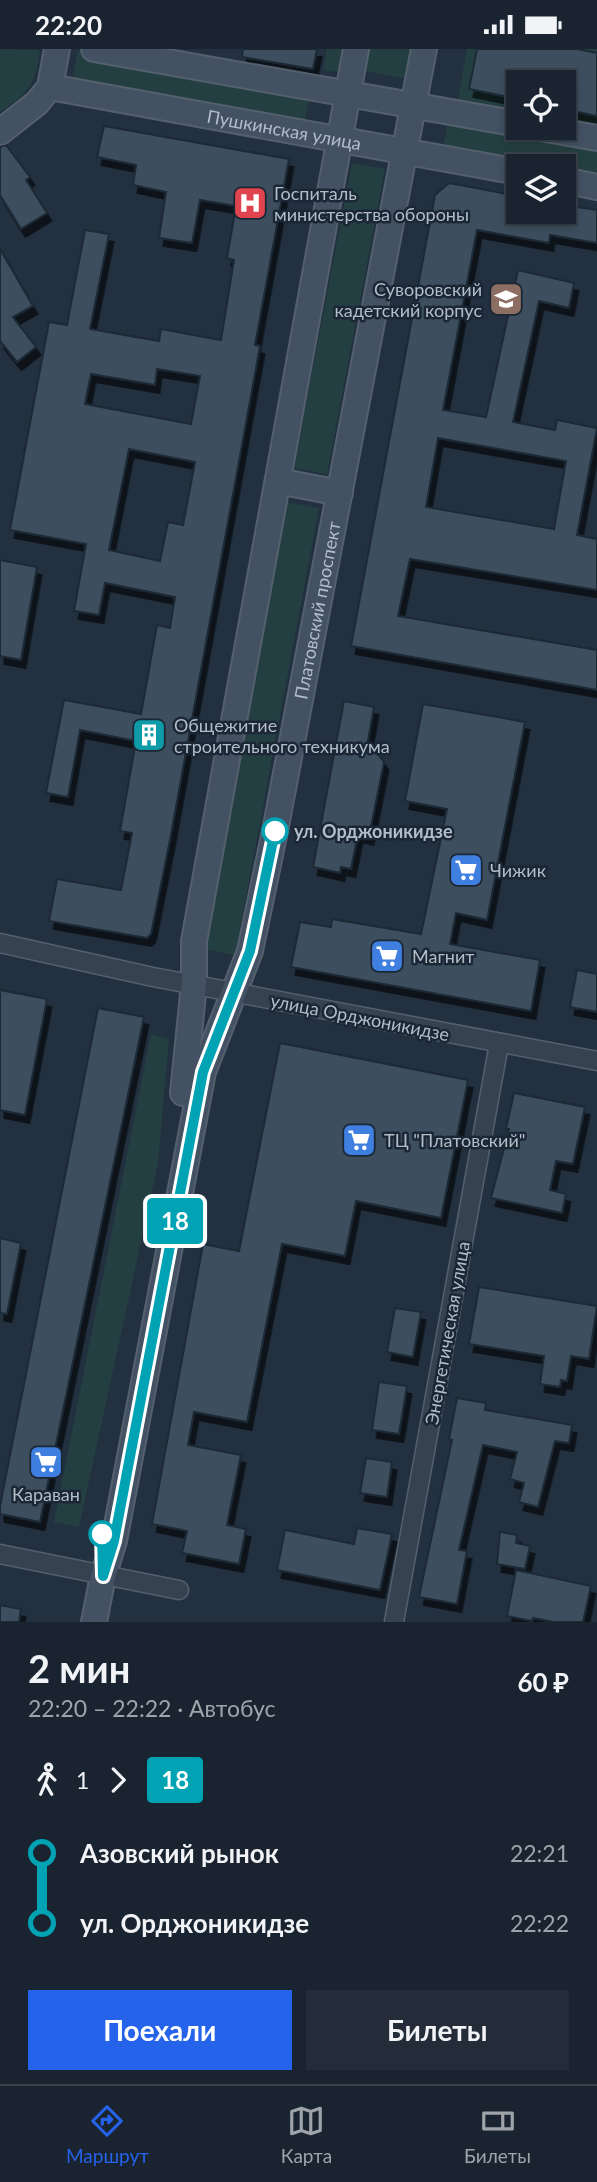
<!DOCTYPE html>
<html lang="ru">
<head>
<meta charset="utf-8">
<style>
  :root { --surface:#1a2430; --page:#232c38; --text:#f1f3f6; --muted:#9fa4ab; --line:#38414c; --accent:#2563eb }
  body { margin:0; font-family:Lato,sans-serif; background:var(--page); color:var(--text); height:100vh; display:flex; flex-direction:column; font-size:26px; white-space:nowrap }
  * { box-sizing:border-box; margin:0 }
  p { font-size:23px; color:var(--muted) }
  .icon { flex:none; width:38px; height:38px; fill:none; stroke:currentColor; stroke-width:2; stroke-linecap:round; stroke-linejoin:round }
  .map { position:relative; height:1573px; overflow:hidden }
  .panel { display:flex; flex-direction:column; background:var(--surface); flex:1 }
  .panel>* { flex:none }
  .badge { padding:0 14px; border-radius:5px; font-size:24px; line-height:46px }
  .buttons { position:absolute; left:506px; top:21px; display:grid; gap:14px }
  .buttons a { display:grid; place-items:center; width:70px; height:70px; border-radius:0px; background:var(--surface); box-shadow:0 4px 10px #0003,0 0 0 2px var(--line); font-size:35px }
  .map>.badge { position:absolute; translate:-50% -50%; box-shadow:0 0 0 4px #fff }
  .legs { display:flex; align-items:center; gap:10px; height:77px; padding:0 28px; font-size:23px }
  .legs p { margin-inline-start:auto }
  .headline { display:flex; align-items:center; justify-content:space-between; height:119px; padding:0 28px }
  h1 { font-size:38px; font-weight:700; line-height:52px }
  .cta { display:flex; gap:14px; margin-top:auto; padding:14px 28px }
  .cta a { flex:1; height:80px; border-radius:0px; background:var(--accent); color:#fff; font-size:28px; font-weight:700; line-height:80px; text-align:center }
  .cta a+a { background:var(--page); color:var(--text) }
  ul { padding:0 28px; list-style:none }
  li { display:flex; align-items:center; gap:24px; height:70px; font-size:26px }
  li i { display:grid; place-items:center; width:10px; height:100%; margin:0 9px; background:currentColor }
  li i::after { content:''; width:18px; height:18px; margin:-9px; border:5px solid; border-radius:50%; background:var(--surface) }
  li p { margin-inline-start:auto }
  li:first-child i { background:linear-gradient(#0000 50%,currentColor 0) }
  li:last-child i { background:linear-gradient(currentColor 50%,#0000 0) }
  .status { display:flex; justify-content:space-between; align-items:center; height:49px; padding:0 35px; background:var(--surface); direction:ltr }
  .status svg { height:19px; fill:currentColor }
  .menu { display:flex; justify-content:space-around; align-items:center; height:98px; border-top:2px solid var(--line); background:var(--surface); font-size:19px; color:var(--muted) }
  .menu a { display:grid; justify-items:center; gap:4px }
  .menu .selected { color:var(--accent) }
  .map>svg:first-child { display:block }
  .green { fill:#243f41 }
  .building { fill:#3d4f5f; stroke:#1d2936; stroke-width:2; fill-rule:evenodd; filter:url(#shadow) }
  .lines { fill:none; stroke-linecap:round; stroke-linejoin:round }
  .street-casing { stroke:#54606d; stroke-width:21 }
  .secondary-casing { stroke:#54606d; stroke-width:28 }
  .street { stroke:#36424f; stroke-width:18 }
  .secondary { stroke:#435163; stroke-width:24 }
  .line-1-casing { stroke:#fff; stroke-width:16 }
  .line-1 { stroke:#00a3b4; stroke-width:10 }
  .stop-1-dot { fill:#fff; stroke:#00a3b4; stroke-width:3.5 }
  .labels { text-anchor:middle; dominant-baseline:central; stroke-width:5; stroke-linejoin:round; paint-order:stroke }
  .street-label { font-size:18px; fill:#b2bdca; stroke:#1b2734 }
  .poi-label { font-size:18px; fill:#b2bdca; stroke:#1b2734; text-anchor:start }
  .stop-label { font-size:18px; font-weight:bold; fill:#b2bdca; stroke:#1b2734; text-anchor:start }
</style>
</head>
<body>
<div class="status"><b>22:20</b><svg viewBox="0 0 49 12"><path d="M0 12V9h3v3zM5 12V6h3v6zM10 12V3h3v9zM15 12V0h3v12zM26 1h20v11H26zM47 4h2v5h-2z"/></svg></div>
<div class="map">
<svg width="597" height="1573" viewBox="0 0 597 1573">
  <defs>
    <filter id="shadow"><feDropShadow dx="4.5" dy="8" stdDeviation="0" flood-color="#0009"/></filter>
  </defs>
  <rect width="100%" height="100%" fill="#223040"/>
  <path class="green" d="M0,0L40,1C35,37 29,43 0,63Z
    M327,0H342L338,23L323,21Z
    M363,0H419L413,31L359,21Z
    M467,0H597V75L564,69V33H518V61L458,50Z
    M78,2L310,45L304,75L72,32Z
    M448,72L597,98V130L564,123V117H532L443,100Z
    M352,114L385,120L327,425L294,419Z
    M285,453L319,459L235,906L202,900Z
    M151,985L169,990L158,1115L79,1478L54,1473Z"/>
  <path class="building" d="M243,0H317L313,20L242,8Z
    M477,0H577L597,4V67L564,60V33H518V50L469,40Z
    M104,77L289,110L255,296L260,297L170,791L151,885L147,889L49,872L57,830L121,841L132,784L120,782L136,692L80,681L68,748L46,744L64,651L141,665L157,576L170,579L175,548L105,534L99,566L74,562L86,495L10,481L49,273L67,276L85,181L109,185L90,280L159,292L161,280L221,291L234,211L227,209L236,157L200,151L192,194L159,189L166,143L133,136L136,116L97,108ZM157,320L200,327L191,375L85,355L91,325L155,336ZM129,400L195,413L183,476L168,473L160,512L109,501Z
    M6,96L30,128L26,131L47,164L21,180L0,146V98Z
    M449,134L518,147V163H564V156L597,161V194L550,186L549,194L477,181L443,361L486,368L518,221L574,234L569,259L539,252L513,373L555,381L557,371L597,379L577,486L597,490V541L410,510L398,567L597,601V641L351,597L435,146ZM438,389L566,412L554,480L426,458Z
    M0,200L33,257L13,268L36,298L17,313L0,292Z
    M0,511L37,518L21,611L0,607Z
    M344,652L374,658L368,692L384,713L369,788L358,785L351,820L341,818L340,824L313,818Z
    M423,655L525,673L487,871L456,864L450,895L540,911L531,962L291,918L300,873L331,878L332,870L421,885L447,760L405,752Z
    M577,921L597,925V963L570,958Z
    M0,941L47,950L25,1066L0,1061Z
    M98,959L144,968L40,1473L0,1465V1457Z
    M280,994L468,1031L441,1169L356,1152L345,1207L282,1195L247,1373L194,1363L188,1396L241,1406L227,1476L246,1480L239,1515L182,1504L187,1482L152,1475L203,1195L239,1202Z
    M514,1044L585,1058L573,1115L556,1112L550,1141L566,1145L562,1164L491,1149L509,1080H506Z
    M0,1189L21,1194L7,1265L0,1264Z
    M479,1238L597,1257L589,1310L571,1307L567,1332L561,1331L560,1338L540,1335L544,1307L469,1295Z
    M395,1259L421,1263L413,1308L387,1303Z
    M379,1333L407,1337L399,1385L372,1381Z
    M457,1349L486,1354L485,1361L572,1376L569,1394L555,1392L538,1458L519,1453L524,1434L510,1430L517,1403L483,1396L459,1501L467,1502L457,1555L419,1548L452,1391L449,1390Z
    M366,1409L392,1413L387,1448L360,1444Z
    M357,1479L392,1485L380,1541L277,1521L285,1481L354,1495Z
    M500,1483L517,1486L516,1494L530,1497L525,1520L497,1515Z
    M516,1521L591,1537L583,1573H554L533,1569L532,1572L507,1567Z
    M0,1556L21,1560L19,1573H0Z"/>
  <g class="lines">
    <g class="street-casing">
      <path id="street" d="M0,894L153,928L597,1012
        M0,1505L179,1541
        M394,1573L499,995"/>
    </g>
    <g class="secondary-casing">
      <g id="secondary">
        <path d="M94,0L518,75"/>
        <path id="s1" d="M50,38L518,123"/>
        <path d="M540,79L597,89"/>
        <path d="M0,83L37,54L50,38L57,0"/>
        <path d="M564,131L597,138"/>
        <path d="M278,432L340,444"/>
        <path d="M183,1044L194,935V892L356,0"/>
        <path id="s2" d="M94,1573L103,1527L114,1492L203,1023L250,902L275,782L424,0"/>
      </g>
    </g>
    <use href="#street" class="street"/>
    <use href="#secondary" class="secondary"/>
  </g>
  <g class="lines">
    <g class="line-1-casing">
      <path id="line-1" d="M102,1485L103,1527L114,1492L203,1023L250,902L275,782"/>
    </g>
    <use href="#line-1" class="line-1"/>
  </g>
  <defs>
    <g id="hospital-square" transform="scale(1.75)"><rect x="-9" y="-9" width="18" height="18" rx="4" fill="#e0444e" stroke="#1b2734"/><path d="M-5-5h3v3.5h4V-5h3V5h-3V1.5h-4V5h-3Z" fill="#fff"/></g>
    <g id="university-square" transform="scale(1.75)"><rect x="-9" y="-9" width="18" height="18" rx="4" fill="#8d6e63" stroke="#1b2734"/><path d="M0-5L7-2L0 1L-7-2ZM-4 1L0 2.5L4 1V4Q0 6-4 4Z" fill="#fff"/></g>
    <g id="building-square" transform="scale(1.75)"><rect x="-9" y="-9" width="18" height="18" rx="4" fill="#0f9aa8" stroke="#1b2734"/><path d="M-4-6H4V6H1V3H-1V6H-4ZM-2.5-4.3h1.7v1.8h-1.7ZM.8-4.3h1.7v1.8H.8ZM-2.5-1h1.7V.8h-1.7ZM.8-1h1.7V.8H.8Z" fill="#fff"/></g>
    <g id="supermarket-square" transform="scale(1.75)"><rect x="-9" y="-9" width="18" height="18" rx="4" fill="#3f7fe0" stroke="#1b2734"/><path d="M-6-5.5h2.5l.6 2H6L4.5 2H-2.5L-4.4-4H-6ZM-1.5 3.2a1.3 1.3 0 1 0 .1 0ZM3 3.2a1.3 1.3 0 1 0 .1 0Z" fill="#fff"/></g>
  </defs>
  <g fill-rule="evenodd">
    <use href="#hospital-square" x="250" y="154"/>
    <use href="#university-square" x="506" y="250"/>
    <use href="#building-square" x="149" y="686"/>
    <use href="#supermarket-square" x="466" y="821"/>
    <use href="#supermarket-square" x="387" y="907"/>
    <use href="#supermarket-square" x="359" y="1091"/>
    <use href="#supermarket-square" x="46" y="1413"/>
  </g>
  <g class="stop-1-dot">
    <circle cx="275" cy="782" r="12"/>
    <circle cx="102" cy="1485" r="12"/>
  </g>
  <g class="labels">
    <g class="street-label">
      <text stroke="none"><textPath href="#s1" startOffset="238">Пушкинская улица</textPath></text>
      <text stroke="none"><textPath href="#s2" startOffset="1038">Платовский проспект</textPath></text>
      <text transform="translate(360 968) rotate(11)">улица Орджоникидзе</text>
      <text transform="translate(447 1284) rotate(-80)">Энергетическая улица</text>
    </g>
    <g class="poi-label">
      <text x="274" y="144">Госпиталь<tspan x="274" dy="21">министерства обороны</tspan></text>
      <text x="482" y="240" text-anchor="end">Суворовский<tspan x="482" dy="21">кадетский корпус</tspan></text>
      <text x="174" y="676">Общежитие<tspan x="174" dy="21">строительного техникума</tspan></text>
      <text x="490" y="821">Чижик</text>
      <text x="412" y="907">Магнит</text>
      <text x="384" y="1091">ТЦ "Платовский"</text>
      <text x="46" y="1445" text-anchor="middle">Караван</text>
    </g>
    <g class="stop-label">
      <text x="294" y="782">ул. Орджоникидзе</text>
    </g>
  </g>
</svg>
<div class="buttons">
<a><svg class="icon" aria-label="locate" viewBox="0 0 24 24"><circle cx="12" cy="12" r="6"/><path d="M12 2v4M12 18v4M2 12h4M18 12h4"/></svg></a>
<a><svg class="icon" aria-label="layers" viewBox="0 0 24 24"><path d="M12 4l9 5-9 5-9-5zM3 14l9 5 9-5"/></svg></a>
</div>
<b class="badge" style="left:175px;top:1172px;background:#00a3b4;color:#fff">18</b>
</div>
<section class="panel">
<div class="headline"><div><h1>2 мин</h1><p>22:20 – 22:22 · Автобус</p></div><b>60 ₽</b></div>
<div class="legs"><svg class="icon" aria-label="walk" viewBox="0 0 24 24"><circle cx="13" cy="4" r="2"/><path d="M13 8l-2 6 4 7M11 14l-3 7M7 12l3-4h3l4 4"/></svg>1<svg class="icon" aria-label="forward" viewBox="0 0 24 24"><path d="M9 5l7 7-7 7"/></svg><b class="badge" style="background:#00a3b4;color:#fff">18</b></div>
<ul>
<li><i style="color:#00a3b4"></i><b>Азовский рынок</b><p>22:21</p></li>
<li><i style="color:#00a3b4"></i><b>ул. Орджоникидзе</b><p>22:22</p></li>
</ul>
<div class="cta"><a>Поехали</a><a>Билеты</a></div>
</section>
<nav class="menu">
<a class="selected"><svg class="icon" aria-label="directions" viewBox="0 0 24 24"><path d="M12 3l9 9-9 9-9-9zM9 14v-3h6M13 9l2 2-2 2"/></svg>Маршрут</a>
<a><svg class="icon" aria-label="map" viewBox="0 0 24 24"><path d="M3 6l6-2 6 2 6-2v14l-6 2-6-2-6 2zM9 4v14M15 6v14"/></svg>Карта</a>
<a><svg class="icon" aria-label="tickets" viewBox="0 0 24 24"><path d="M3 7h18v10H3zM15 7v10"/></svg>Билеты</a>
</nav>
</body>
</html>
